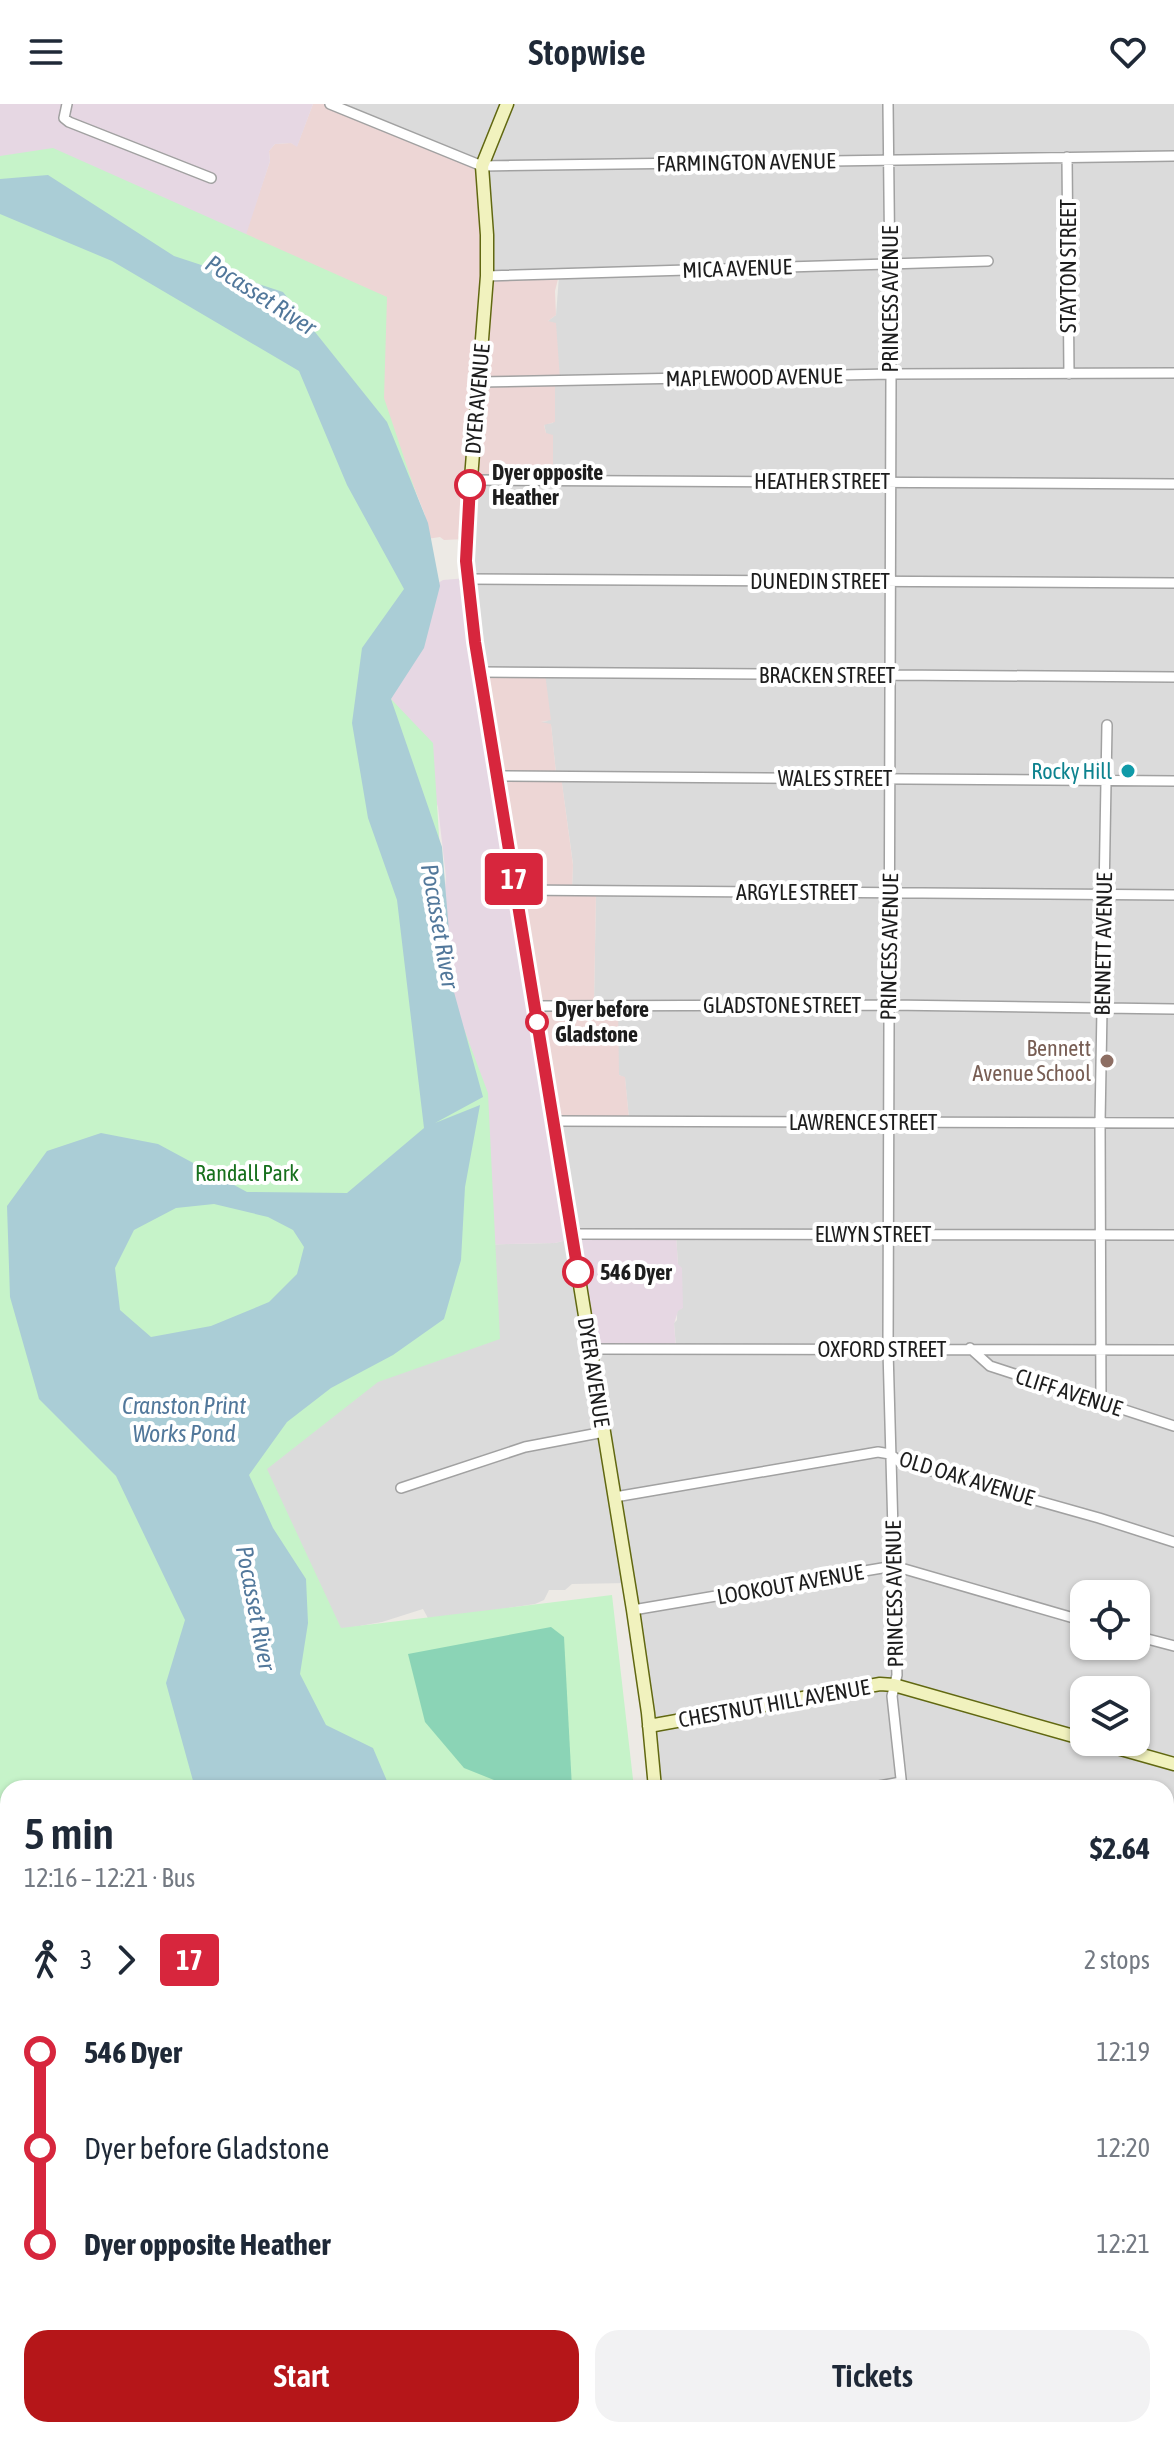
<!DOCTYPE html>
<html lang="en">
<head>
<meta charset="utf-8">
<style>
  :root { --surface:#fff; --page:#f2f2f3; --text:#1f2937; --muted:#747a83; --accent:#b51619 }
  body { margin:0; font-family:"Asap Condensed",sans-serif; background:var(--page); color:var(--text); height:100vh; display:flex; flex-direction:column; font-size:30px; white-space:nowrap }
  * { box-sizing:border-box; margin:0 }
  p { font-size:26px; color:var(--muted) }
  .icon { flex:none; width:44px; height:44px; fill:none; stroke:currentColor; stroke-width:2; stroke-linecap:round; stroke-linejoin:round }
  .map { position:relative; flex:1; overflow:hidden }
  .drawer { position:absolute; left:0px; top:1676px; width:1174px; height:658px; display:flex; flex-direction:column; background:var(--surface); border-radius:24px 24px 0 0; box-shadow:0 2px 6px #0004 }
  .drawer>* { flex:none }
  .badge { padding:0 16px; border-radius:6px; font-size:28px; line-height:52px }
  .buttons { position:absolute; left:1070px; top:1476px; display:grid; gap:16px }
  .buttons a { display:grid; place-items:center; width:80px; height:80px; border-radius:16px; background:var(--surface); box-shadow:0 2px 6px #0004; font-size:40px }
  .map>.badge { position:absolute; translate:-50% -50%; box-shadow:0 0 0 4px #fff }
  .legs { display:flex; align-items:center; gap:12px; height:88px; padding:0 24px; font-size:26px }
  .legs p { margin-inline-start:auto }
  .summary { display:flex; align-items:center; justify-content:space-between; height:136px; padding:0 24px }
  h1 { font-size:44px; font-weight:600; line-height:60px }
  .action { display:flex; gap:16px; margin-top:auto; padding:16px 24px }
  .action a { flex:1; height:92px; border-radius:24px; background:var(--accent); color:#fff; font-size:32px; font-weight:600; line-height:92px; text-align:center }
  .action a+a { background:var(--page); color:var(--text) }
  ul { padding:0 24px; list-style:none }
  li { display:flex; align-items:center; gap:28px; height:96px; font-size:30px }
  li i { display:grid; place-items:center; width:12px; height:100%; margin:0 10px; background:currentColor }
  li i::after { content:''; width:20px; height:20px; margin:-10px; border:6px solid; border-radius:50%; background:var(--surface) }
  li p { margin-inline-start:auto }
  li:first-child i { background:linear-gradient(#0000 50%,currentColor 0) }
  li:last-child i { background:linear-gradient(currentColor 50%,#0000 0) }
  header { display:flex; justify-content:space-between; align-items:center; height:104px; padding:0 24px; background:var(--surface); font-size:36px; font-weight:600 }
  .map>svg:first-child { display:block }
  .residential { fill:#dbdbdb; fill-rule:evenodd }
  .commercial { fill:#edd6d5 }
  .industrial { fill:#e6d7e3 }
  .park { fill:#c6f3c9 }
  .pitch { fill:#8bd4b6 }
  .water { fill:#aacdd6; fill-rule:evenodd }
  .lines { fill:none; stroke-linecap:round; stroke-linejoin:round }
  .river { stroke:#aacdd6; stroke-width:18 }
  .street-casing { stroke:#a1a1a1; stroke-width:12 }
  .secondary-casing { stroke:#616811; stroke-width:15 }
  .street { stroke:#fff; stroke-width:9 }
  .secondary { stroke:#f1f2be; stroke-width:12 }
  .line-1-casing { stroke:#fff; stroke-width:18 }
  .line-1 { stroke:#d7263d; stroke-width:12 }
  .stop-1-dot { fill:#fff; stroke:#d7263d; stroke-width:4 }
  .culture-dot { fill:#0f9aa8; stroke:#fff; stroke-width:3 }
  .education-dot { fill:#8d6e63; stroke:#fff; stroke-width:3 }
  .labels { text-anchor:middle; dominant-baseline:central; stroke-width:8; stroke-linejoin:round; paint-order:stroke }
  .street-label { font-size:22px; fill:#1d1d1d; stroke:#fff }
  .stop-label { font-size:22px; font-weight:bold; fill:#1d1d1d; stroke:#fff; text-anchor:start }
  .culture-label { font-size:22px; fill:#0d838f; stroke:#fff; text-anchor:end }
  .education-label { font-size:22px; fill:#785e54; stroke:#fff; text-anchor:end }
  .park-label { font-size:22px; fill:#17701d; stroke:#fff }
  .water-label { font-size:24px; font-style:italic; fill:#52789b; stroke:#fff }
</style>
</head>
<body>
<header><svg class="icon" aria-label="menu" viewBox="0 0 24 24"><path d="M4 6h16M4 12h16M4 18h16"/></svg>Stopwise<svg class="icon" aria-label="heart" viewBox="0 0 24 24"><path d="M12 20l-8-8c-3-5 5-10 8-4 3-6 11-1 8 4z"/></svg></header>
<div class="map">
<svg width="1174" height="2333" viewBox="0 0 1174 2333">
  <rect width="100%" height="100%" fill="#edeae5"/>
  <path class="residential" d="M332,0H1174V1942L1166,1934V1684H655L628,1479L572,1480L565,1486H549L544,1496L535,1500L429,1516L423,1505L382,1518L326,1528L252,1384L273,1333L466,1141L555,1139L571,1135L676,1243L674,1219L677,1216L678,1160L676,1131L575,1129L554,1020L629,1015L625,974L619,971L594,900L596,788L572,785L573,760L561,673L556,669L551,621L536,620L535,619L548,617L485,567L467,474L471,377L546,329L544,320L553,319L548,217L556,211L559,172H488ZM1084,1490H1136V1542H1084ZM1084,1586H1136V1638H1084Z
    M1174,1956V2333H644L642,2326H1166V1963Z
    M149,2326H267V2327L264,2333H148Z"/>
  <path class="commercial" d="M313,0H332L483,61L488,171H559L555,187L556,211L548,217L556,219L560,275L555,278V318L544,321L546,329L553,331V375H473L466,435L444,436L440,433L427,435L425,411L405,361L241,143L270,57L269,47L275,40L291,39L297,42Z
    M481,568L545,569L551,616L541,618L551,620L556,669L561,672L573,761L572,784L596,788L594,899L618,901L619,971L625,973L629,1015L554,1016Z"/>
  <path class="industrial" d="M0,0H313L297,43L291,39L275,40L269,47L270,57L244,137L0,65Z
    M467,474L571,1127L676,1131L678,1160L682,1164L683,1204L678,1207L674,1220L676,1244H592L571,1135L555,1139L466,1141L455,905L443,804L446,773L438,703L425,671L400,643L389,587L438,479L443,476Z
    M267,2326H642L644,2333H264Z"/>
  <path class="park" d="M53,44L387,193L384,294L430,431L435,502L391,595L433,639L449,885L488,989L500,1235L378,1278L267,1365L341,1524L612,1491L634,1684H8V2326H149V2333H0V52Z"/>
  <path class="pitch" d="M551,1523L564,1533L572,1684H514L464,1664L425,1618L408,1550Z"/>
  <path class="water" d="M48,71L174,152L283,188L387,318L428,419L440,482L424,544L391,595L442,743L454,888L483,993L435,1019L480,1001L465,1083L461,1156L444,1215L393,1251L331,1284L287,1318L249,1371L273,1424L306,1475L308,1519L300,1570L326,1621L373,1644L390,1684H195L166,1579L185,1516L116,1372L39,1295L10,1193L7,1102L47,1047L101,1029L158,1040L247,1088L347,1089L424,1024L397,796L368,714L352,619L362,544L404,485L347,381L299,267L112,157L0,110V75ZM214,1100L268,1113L293,1126L304,1143L297,1170L269,1198L211,1222L151,1233L120,1206L115,1164L134,1126L176,1104Z"/>
  <g class="lines">
    <path class="river" d="M399,2326L400,2333"/>
    <g class="street-casing">
      <path id="street" d="M67,0L64,14L69,18L211,74
        M330,0L482,62L1174,52
        M888,0L891,270L888,1246L897,1571L892,1592L902,1684
        M1067,53L1069,270
        M487,172L988,157
        M478,278L891,270L1174,269
        M471,376L1174,380
        M467,475L1174,479
        M480,568L1174,573
        M497,672L1174,677
        M516,786L1174,791
        M535,902L889,901L1174,905
        M553,1017L1174,1019
        M572,1130L1174,1131
        M970,1244L990,1262L1174,1322
        M590,1245L1174,1246
        M1101,1298L1100,1019L1107,621
        M401,1384L525,1343L604,1328
        M615,1393L878,1348L890,1350L900,1358L1099,1414L1174,1438
        M633,1506L894,1462L1084,1517
        M1136,1532L1174,1542
        M868,1684L901,1678
        M1166,1863L1174,1871
        M1166,2001L1174,2009
        M1166,2108H1174
        M1166,2256L1174,2255
        M927,2326L929,2333
        M1023,2326L1024,2333
        M1123,2326L1124,2333
        M149,2333V2326
        M754,2333L792,2326"/>
    </g>
    <g class="secondary-casing">
      <path id="secondary" d="M507,0L482,62L487,131V172L466,438L467,475L480,568L633,1506L648,1609L655,1684
        M649,1622L880,1580L894,1581L1084,1635
        M1096,1638L1174,1660
        M695,2326L697,2333"/>
    </g>
    <use href="#street" class="street"/>
    <use href="#secondary" class="secondary"/>
  </g>
  <g class="lines">
    <g class="line-1-casing">
      <path id="line-1" d="M470,381L466,457L475,538L578,1168"/>
    </g>
    <use href="#line-1" class="line-1"/>
  </g>
  <g class="stop-1-dot">
    <circle cx="470" cy="381" r="14"/>
    <circle cx="537" cy="918" r="10"/>
    <circle cx="578" cy="1168" r="14"/>
  </g>
  <circle class="culture-dot" cx="1128" cy="667" r="8"/>
  <circle class="education-dot" cx="1107" cy="957" r="8"/>
  <g class="labels">
    <g class="street-label">
      <text transform="translate(746 58) rotate(-1)">FARMINGTON AVENUE</text>
      <text transform="translate(1068 162) rotate(-90)">STAYTON STREET</text>
      <text transform="translate(737 164) rotate(-2)">MICA AVENUE</text>
      <text transform="translate(890 195) rotate(-90)">PRINCESS AVENUE</text>
      <text transform="translate(754 273) rotate(-1)">MAPLEWOOD AVENUE</text>
      <text transform="translate(477 295) rotate(-85)">DYER AVENUE</text>
      <text x="822" y="377">HEATHER STREET</text>
      <text x="820" y="477">DUNEDIN STREET</text>
      <text x="827" y="571">BRACKEN STREET</text>
      <text x="835" y="674">WALES STREET</text>
      <text x="797" y="788">ARGYLE STREET</text>
      <text transform="translate(1103 840) rotate(-89)">BENNETT AVENUE</text>
      <text transform="translate(889 843) rotate(-89)">PRINCESS AVENUE</text>
      <text x="782" y="901">GLADSTONE STREET</text>
      <text x="863" y="1018">LAWRENCE STREET</text>
      <text x="873" y="1130">ELWYN STREET</text>
      <text x="882" y="1245">OXFORD STREET</text>
      <text transform="translate(594 1268) rotate(81)">DYER AVENUE</text>
      <text transform="translate(1069 1288) rotate(18)">CLIFF AVENUE</text>
      <text transform="translate(967 1374) rotate(17)">OLD OAK AVENUE</text>
      <text transform="translate(790 1480) rotate(-10)">LOOKOUT AVENUE</text>
      <text transform="translate(894 1490) rotate(-91)">PRINCESS AVENUE</text>
      <text transform="translate(774 1599) rotate(-10)">CHESTNUT HILL AVENUE</text>
    </g>
    <g class="stop-label">
      <text x="492" y="368">Dyer opposite<tspan x="492" dy="25">Heather</tspan></text>
      <text x="555" y="905">Dyer before<tspan x="555" dy="25">Gladstone</tspan></text>
      <text x="600" y="1168">546 Dyer</text>
    </g>
    <g class="culture-label">
      <text x="1112" y="667">Rocky Hill</text>
    </g>
    <g class="education-label">
      <text x="1091" y="944">Bennett<tspan x="1091" dy="25">Avenue School</tspan></text>
    </g>
    <g class="park-label">
      <text x="247" y="1069">Randall Park</text>
    </g>
    <g class="water-label">
      <text transform="translate(261 191) rotate(33)">Pocasset River</text>
      <text transform="translate(440 822) rotate(80)">Pocasset River</text>
      <text x="184" y="1301">Cranston Print<tspan x="184" dy="28">Works Pond</tspan></text>
      <text transform="translate(256 1504) rotate(79)">Pocasset River</text>
    </g>
  </g>
</svg>
<div class="buttons">
<a><svg class="icon" aria-label="locate" viewBox="0 0 24 24"><circle cx="12" cy="12" r="6"/><path d="M12 2v4M12 18v4M2 12h4M18 12h4"/></svg></a>
<a><svg class="icon" aria-label="layers" viewBox="0 0 24 24"><path d="M12 4l9 5-9 5-9-5zM3 14l9 5 9-5"/></svg></a>
</div>
<b class="badge" style="left:514px;top:775px;background:#d7263d;color:#fff">17</b>
<section class="drawer">
<div class="summary"><div><h1>5 min</h1><p>12:16 – 12:21 · Bus</p></div><b>$2.64</b></div>
<div class="legs"><svg class="icon" aria-label="walk" viewBox="0 0 24 24"><circle cx="13" cy="4" r="2"/><path d="M13 8l-2 6 4 7M11 14l-3 7M7 12l3-4h3l4 4"/></svg>3<svg class="icon" aria-label="forward" viewBox="0 0 24 24"><path d="M9 5l7 7-7 7"/></svg><b class="badge" style="background:#d7263d;color:#fff">17</b><p>2 stops</p></div>
<ul>
<li><i style="color:#d7263d"></i><b>546 Dyer</b><p>12:19</p></li>
<li><i style="color:#d7263d"></i><span>Dyer before Gladstone</span><p>12:20</p></li>
<li><i style="color:#d7263d"></i><b>Dyer opposite Heather</b><p>12:21</p></li>
</ul>
<div class="action"><a>Start</a><a>Tickets</a></div>
</section>
</div>
</body>
</html>
